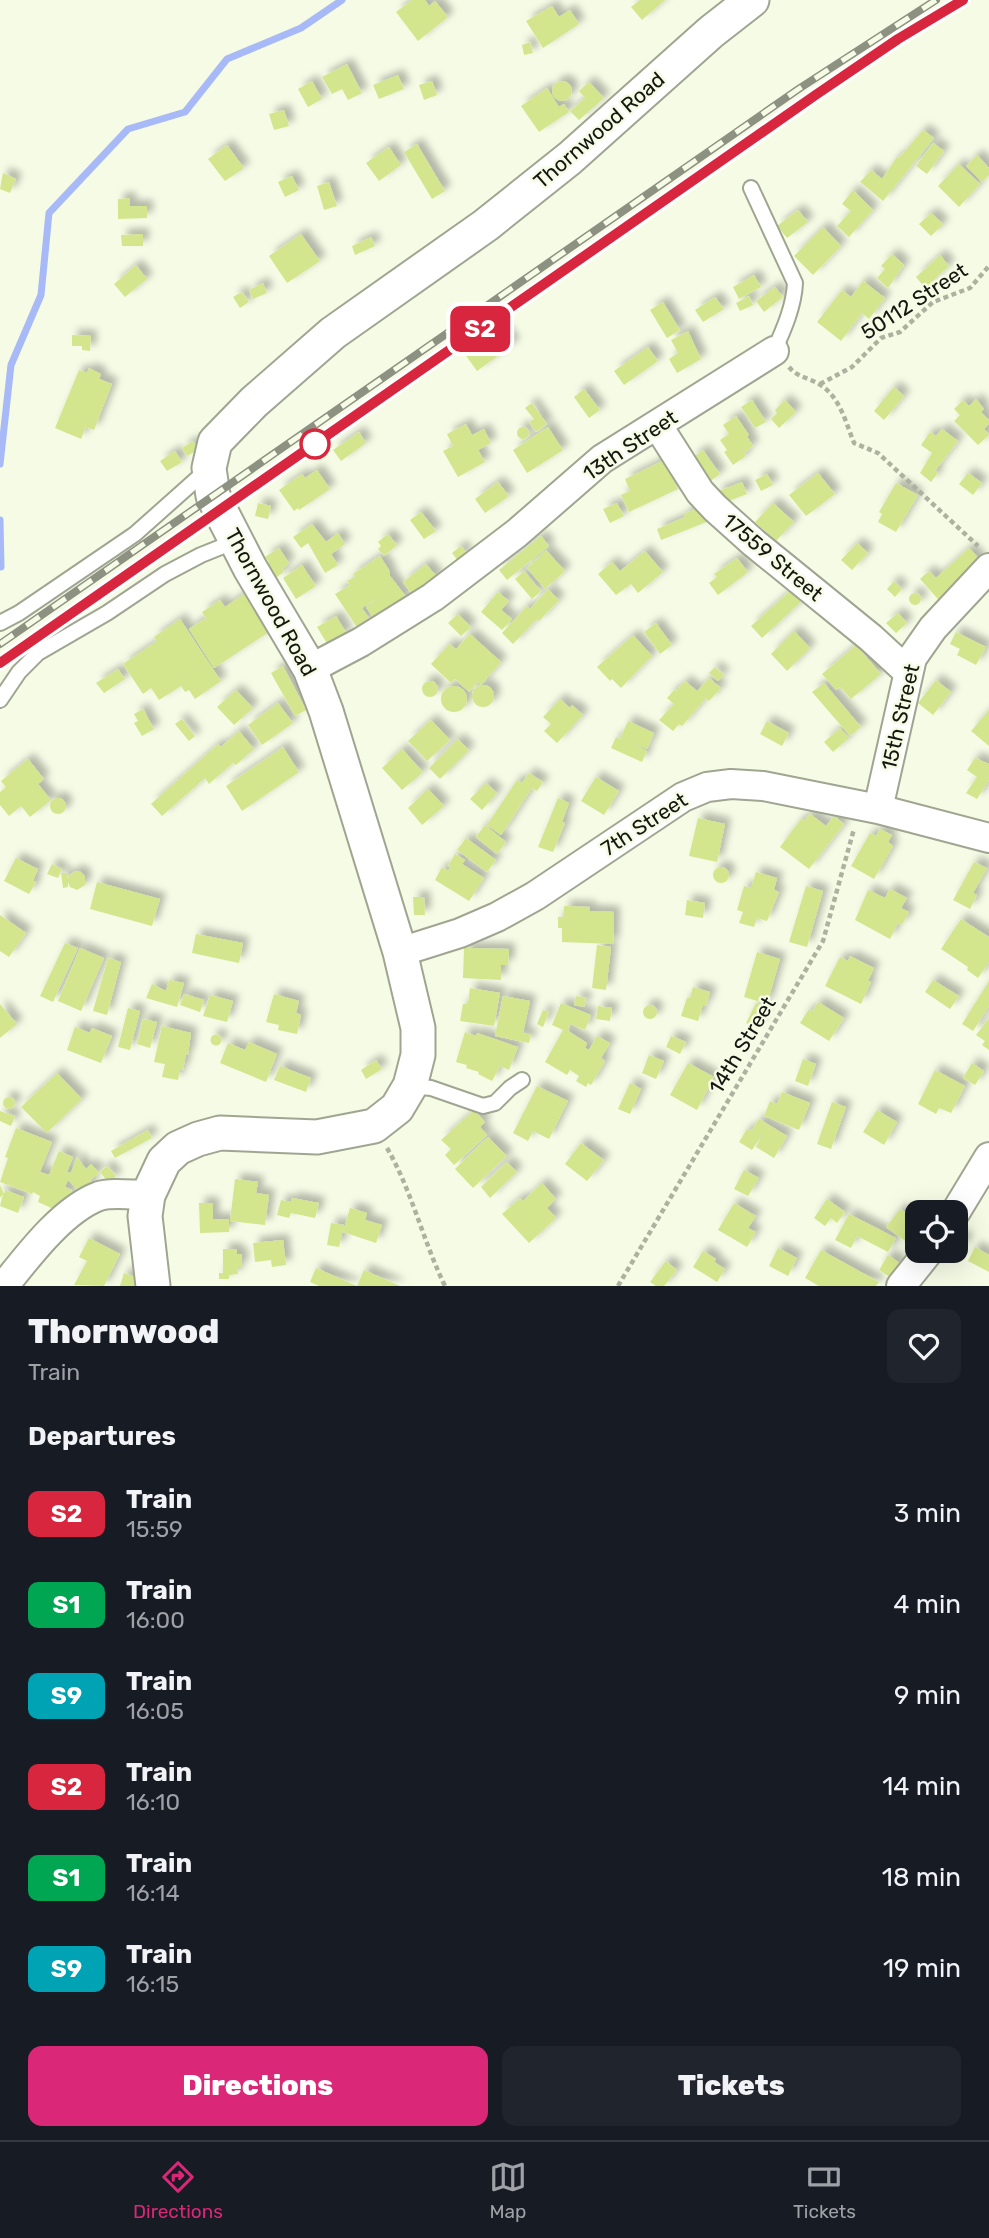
<!DOCTYPE html>
<html lang="en">
<head>
<meta charset="utf-8">
<style>
  :root { --surface:#171b24; --page:#20242c; --text:#f1f3f6; --muted:#9ea1a6; --line:#363941; --accent:#db2777 }
  body { margin:0; font-family:Rubik,sans-serif; background:var(--page); color:var(--text); height:100vh; display:flex; flex-direction:column; font-size:26px; white-space:nowrap }
  * { box-sizing:border-box; margin:0 }
  p { font-size:23px; color:var(--muted) }
  .icon { flex:none; width:38px; height:38px; fill:none; stroke:currentColor; stroke-width:2; stroke-linecap:round; stroke-linejoin:round }
  .map { position:relative; height:1286px; overflow:hidden }
  .drawer { display:flex; flex-direction:column; background:var(--surface); flex:1 }
  .drawer>* { flex:none }
  .badge { padding:0 14px; border-radius:10px; font-size:24px; line-height:46px }
  .buttons { position:absolute; left:905px; top:1200px; display:grid; gap:14px }
  .buttons a { display:grid; place-items:center; width:63px; height:63px; border-radius:14px; background:var(--surface); box-shadow:0 7px 28px #0002; font-size:35px }
  .map>.badge { position:absolute; translate:-50% -50%; box-shadow:0 0 0 4px #fff }
  h2 { padding:0 28px; font-size:26px; line-height:63px }
  .round { display:grid; place-items:center; flex:none; width:74px; height:74px; border-radius:14px; background:var(--page) }
  .headline { display:flex; align-items:center; justify-content:space-between; height:119px; padding:0 28px }
  h1 { font-size:33px; font-weight:800; line-height:52px }
  .cta { display:flex; gap:14px; margin-top:auto; padding:14px 28px }
  .cta a { flex:1; height:80px; border-radius:14px; background:var(--accent); color:#fff; font-size:28px; font-weight:800; line-height:80px; text-align:center }
  .cta a+a { background:var(--page); color:var(--text) }
  ul { padding:0; list-style:none }
  li { display:flex; align-items:center; gap:21px; height:91px; padding:0 28px }
  li div { flex:1 }
  li b { display:block; font-size:26px }
  li em { font-style:normal }
  li .badge { min-width:77px; font-weight:700; text-align:center }
  .tabs { display:flex; justify-content:space-around; align-items:center; height:98px; border-top:2px solid var(--line); background:var(--surface); font-size:19px; color:var(--muted) }
  .tabs a { display:grid; justify-items:center; gap:4px }
  .tabs .on { color:var(--accent) }
  .map>svg:first-child { display:block }
  .lines { fill:none; stroke-linecap:round; stroke-linejoin:round }
  .stream { stroke:#a8b9f8; stroke-width:7 }
  .building { fill:#d3e68d; filter:url(#shadow) }
  .service-casing { stroke:#a0a591; stroke-width:18 }
  .minor-casing { stroke:#a0a591; stroke-width:32 }
  .tertiary-casing { stroke:#a0a591; stroke-width:37 }
  .path { stroke:#adb2a0; stroke-width:4.5; stroke-dasharray:5 3.5; stroke-linecap:butt }
  .service { stroke:#fff; stroke-width:14 }
  .minor { stroke:#fff; stroke-width:28 }
  .tertiary { stroke:#fff; stroke-width:33 }
  .rail-casing { stroke:#8d9182; stroke-width:8 }
  .rail { stroke:#f5fbe5; stroke-width:5; stroke-dasharray:16; stroke-linecap:butt }
  .line-casing { stroke:#fff; stroke-width:16 }
  .line { stroke:#d7263d; stroke-width:10 }
  .stop-dot { fill:#fff; stroke:#d7263d; stroke-width:3.5 }
  .labels { text-anchor:middle; dominant-baseline:central; stroke-width:5; stroke-linejoin:round; paint-order:stroke }
  .street-label { font-size:21px; fill:#15160f; stroke:#f5fbe5 }
</style>
</head>
<body>
<div class="map">
<svg width="989" height="1286" viewBox="0 0 989 1286">
  <defs>
    <filter id="shadow"><feDropShadow dx="6" dy="-6" stdDeviation="3.5" flood-color="#0004"/></filter>
  </defs>
  <rect width="100%" height="100%" fill="#f5fbe5"/>
  <g class="lines">
    <path class="stream" d="M0,464L11,365L41,295L49,213L128,129L185,112L227,59L301,28L342,0
      M0,520L1,567"/>
  </g>
  <path class="building" d="M412,0H425L429,6L435,1L448,17L418,41L396,12Z
    M640,0H665L642,20L631,7Z
    M552,6L559,17L570,10L579,24L543,48L526,21Z
    M530,42L533,53L524,55L522,45Z
    M347,64L362,93L348,100L342,89L332,94L322,77Z
    M398,75L404,89L379,99L373,85Z
    M552 91a10 10 0 1 1 20 0a10 10 0 1 1-20 0Z
    M312,81L322,99L308,107L298,89Z
    M432,81L437,95L424,100L419,85Z
    M589,82L604,98L579,120L570,111L585,98L579,91Z
    M547,88L559,107L564,104L569,112L539,132L521,106Z
    M284,110L289,126L274,130L269,114Z
    M923,130L934,138L883,201L860,182L871,170L882,179L897,157L899,158Z
    M933,143L944,151L927,174L916,166Z
    M417,144L445,191L432,199L404,152Z
    M227,145L244,168L225,181L208,159Z
    M389,147L401,165L379,181L366,163Z
    M977,155L989,168V175L982,182L966,166Z
    M959,164L980,184L959,207L938,186Z
    M3,173L16,179L10,193L0,189Z
    M292,176L299,190L285,197L278,182Z
    M329,182L337,206L324,210L317,186Z
    M853,190L873,210L849,237L837,226L851,211L842,204Z
    M130,198V206H147V218L118,219V199Z
    M798,210L808,222L787,238L777,226Z
    M931,213L943,224L931,236L919,224Z
    M823,227L841,246L813,275L794,256Z
    M143,234V246H122L121,235Z
    M301,234L320,261L287,283L269,256Z
    M371,237L375,246L355,255L352,246Z
    M892,254L904,265L888,288L877,278L885,269L881,266Z
    M940,255L949,266L925,288L916,277Z
    M136,265L147,279L125,297L114,284Z
    M754,275L761,287L739,299L733,287Z
    M863,281L885,298L869,319L862,313L841,341L817,322L842,290L851,297Z
    M263,283L267,293L253,299L249,290Z
    M775,287L783,297L764,312L756,301Z
    M242,292L249,302L240,308L233,297Z
    M749,296L753,305L740,311L736,303Z
    M715,297L724,309L703,322L695,310Z
    M663,302L680,330L667,338L650,310Z
    M502,327L514,344L477,371L464,353Z
    M688,331L701,359L677,373L669,359L678,353L671,340Z
    M72,335L91,336L90,351L82,350V346H72Z
    M648,347L658,361L624,385L614,371Z
    M89,368L101,374L99,379L112,384L94,430L86,427L81,439L55,428L79,370L87,373Z
    M894,387L904,396L884,420L874,411Z
    M584,389L600,410L589,418L574,397Z
    M976,399L984,409L981,412L989,420V424L984,429L989,435L978,445L954,421L960,415L954,409L963,400L969,406Z
    M752,400L766,422L755,428L741,407Z
    M785,400L796,412L779,428L771,419L777,413L775,410Z
    M532,403L547,424L536,432L529,422L534,419L525,408Z
    M736,416L749,435L747,436L753,446L744,453L746,456L733,465L724,452L727,450L720,440L729,434L723,425Z
    M466,424L472,435L484,429L491,443L478,450L485,462L458,477L443,451L453,446L447,434Z
    M548,427L563,450L527,473L513,450Z
    M517 433a6 6 0 1 1 12 0a6 6 0 1 1-12 0Z
    M942,429L958,441L935,471L938,473L931,482L920,473L932,453L921,445L930,432L936,436Z
    M359,432L366,443L341,461L333,450Z
    M193,441L198,450L187,456L182,448Z
    M703,450L720,474L708,483L691,459Z
    M175,451L182,462L167,471L160,461Z
    M664,460L678,489L629,512L621,495L630,491L625,479Z
    M317,470L330,489L299,510L298,508L294,511L279,490L302,474L305,478Z
    M818,473L835,494L806,516L789,495Z
    M968,473L982,483L973,495L959,484Z
    M767,474L773,485L761,491L755,480Z
    M498,482L509,496L485,513L475,499Z
    M742,482L747,494L721,504L716,492Z
    M896,483L918,495L896,532L878,522L882,514L879,512Z
    M258,503L271,506L268,519L255,516Z
    M617,503L624,516L610,523L603,509Z
    M773,503L794,522L776,541L755,522Z
    M703,506L709,521L661,540L657,529L685,517L684,514Z
    M421,512L436,531L424,539L410,520Z
    M312,524L326,542L338,533L345,544L331,554L338,565L325,573L308,543L301,548L293,537Z
    M388,534L397,545L384,556L378,549L381,546L378,542Z
    M541,536L549,546L507,580L499,570Z
    M857,543L868,553L852,570L841,560Z
    M461,546L467,554L458,561L452,553Z
    M279,548L289,563L282,569L284,572L274,579L265,565L269,562L265,557Z
    M969,548L983,563L969,570L949,588L956,595L944,606L920,579L929,571L936,578Z
    M546,550L565,571L545,589L527,568Z
    M645,551L663,572L638,593L631,584L616,595L598,574L612,562L620,571Z
    M380,556L389,570L390,576L408,599L375,620L366,607L382,595L362,608L371,621L358,629L335,594L350,585L347,581L355,577L353,574Z
    M737,558L748,572L718,595L709,583L717,577L714,574Z
    M426,564L438,578L413,596L403,582Z
    M302,565L316,586L296,599L283,578Z
    M524,571L541,591L532,599L515,579Z
    M894,581L902,589L895,597L887,589Z
    M548,589L559,600L539,621L537,619L513,644L502,633L527,606L530,609Z
    M250,590L264,612L258,616L269,632L214,668L189,629L206,618L202,612L220,600L225,607Z
    M791,590L802,601L762,638L751,626Z
    M498,592L509,601L501,610L512,619L502,630L481,612Z
    M909 599a6 6 0 1 1 12 0a6 6 0 1 1-12 0Z
    M898,613L907,623L896,633L886,623Z
    M458,614L471,627L461,636L448,623Z
    M336,616L347,634L328,645L317,627Z
    M180,619L221,681L195,699L189,690L185,692L181,686L159,700L151,688L143,694L123,664L157,641L154,637Z
    M656,623L672,645L660,654L644,632Z
    M794,631L810,648L787,671L771,654Z
    M956,632L986,647L976,665L957,655L960,649L950,644Z
    M470,634L501,662L481,685L478,682L469,692L455,679L451,683L431,664L449,644L456,649Z
    M633,635L652,656L621,688L612,679L610,681L597,667Z
    M856,645L881,674L851,699L840,687L836,690L822,674Z
    M283,666L306,710L295,716L271,673Z
    M715,667L724,675L718,681L709,673Z
    M118,669L125,679L104,693L96,683Z
    M709,678L721,688L709,701L706,698L682,726L679,724L673,731L659,720L674,704L667,698L675,689L676,691L685,681L697,691Z
    M936,680L951,692L933,715L918,703Z
    M422 689a8 8 0 1 1 16 0a8 8 0 1 1-16 0Z
    M824,683L861,727L850,736L812,692Z
    M472 696a11 11 0 1 1 22 0a11 11 0 1 1-22 0Z
    M441 699a13 13 0 1 1 26 0a13 13 0 1 1-26 0Z
    M236,690L253,708L234,725L217,707Z
    M560,699L570,708L572,705L583,715L557,743L544,731L551,724L543,717Z
    M278,703L293,723L262,745L248,725Z
    M143,709L154,729L142,736L134,723L138,721L134,714Z
    M989,710V746L971,731Z
    M182,719L195,736L189,741L175,724Z
    M431,720L450,740L427,761L408,741Z
    M628,721L654,733L647,749L630,743L647,751L642,762L611,748L616,737L620,739Z
    M767,721L789,733L782,746L760,734Z
    M840,728L849,738L833,752L824,742Z
    M239,731L254,749L236,765L233,763L209,784L205,778L162,816L151,804L218,744L221,747Z
    M458,739L469,750L440,779L429,768Z
    M283,747L299,772L242,811L226,786Z
    M402,749L423,772L402,790L382,768Z
    M975,758L989,764V780L977,799L966,793L977,777L967,770Z
    M28,759L44,779L38,784L51,800L30,817L21,806L9,816L0,805V792L6,787L1,781Z
    M529,773L543,782L537,791L532,788L501,835L487,825L517,780L522,783Z
    M596,777L619,791L604,815L581,801Z
    M486,783L497,793L482,810L470,799Z
    M428,789L444,806L422,825L408,808Z
    M558,798L569,803L562,822L565,823L553,852L538,847Z
    M50 806a8 8 0 1 1 16 0a8 8 0 1 1-16 0Z
    M810,814L826,826L834,816L844,824L809,869L780,847L801,819L804,821Z
    M698,818L725,824L717,862L689,856Z
    M485,825L506,842L497,854L476,837Z
    M880,829L892,835L888,842L893,846L874,879L851,866L870,833L876,836Z
    M466,838L496,860L487,872L457,850Z
    M455,854L465,860L462,864L484,878L469,901L435,880L442,867L448,871L450,867L448,866Z
    M16,858L38,869L33,881L36,882L29,894L4,881Z
    M974,862L987,868L973,893L977,895L970,909L953,900Z
    M52,864L62,869L58,878L47,874Z
    M713 875a8 8 0 1 1 16 0a8 8 0 1 1-16 0Z
    M75,871L81,872L85,876V885L77,890L70,887L68,882V887L63,888L61,873H67V878Z
    M756,872L777,878L774,890L779,892L767,921L757,918L754,927L739,923L743,912L737,910L744,886L751,888Z
    M97,882L160,899L152,926L90,909Z
    M806,886L823,891L807,947L789,942Z
    M890,889L907,898L901,908L909,912L902,925L898,923L890,939L855,920L868,890L885,898Z
    M413,897H424L425,915H414Z
    M687,900L705,903L703,918L685,915Z
    M564,906L590,907L589,911L614,912L613,944L562,942V928H558V917H564Z
    M0,915L26,933L9,957L0,951Z
    M961,919L989,937V962L978,978L967,970L968,967L941,949Z
    M196,934L243,943L239,963L192,953Z
    M65,943L78,948L53,1002L40,996Z
    M597,945L611,947L606,990L592,988Z
    M80,948L104,958L81,1011L58,1001Z
    M464,948L509,949L508,965H501V980L463,978Z
    M757,952L780,959L767,1004L744,997Z
    M850,956L874,968L868,981L871,982L861,1004L825,986L840,957L848,961Z
    M108,958L121,962L107,1015L93,1011Z
    M169,980L184,983L177,1007L146,998L152,984L166,991Z
    M933,980L959,996L950,1009L925,992Z
    M989,981V1006L973,1031L962,1024Z
    M693,987L710,992L706,1006L703,1005L698,1021L681,1016L687,998H690Z
    M470,988L500,993L494,1026L460,1021L463,1004H468Z
    M184,994L204,1000L200,1012L180,1005Z
    M274,994L299,1001L296,1013L301,1015L297,1034L278,1030L279,1025L266,1022Z
    M210,995L233,1001L227,1022L203,1016Z
    M503,996L530,1001L523,1033L531,1035L529,1043L495,1036Z
    M576,996L586,998L584,1007L574,1005Z
    M818,1002L844,1018L829,1041L800,1023L809,1009L812,1012Z
    M561,1003L591,1015L585,1030L570,1024L568,1031L587,1043L585,1048L589,1050L597,1036L610,1043L601,1058L605,1061L591,1085L588,1083L586,1087L576,1081L579,1076L570,1070L567,1075L545,1062L563,1030L552,1025Z
    M756,1003L766,1008L757,1028L746,1023Z
    M0,1004L17,1024L0,1038Z
    M643 1012a7 7 0 1 1 14 0a7 7 0 1 1-14 0Z
    M598,1006L612,1008L610,1021L596,1019Z
    M128,1008L140,1011L130,1050L118,1047Z
    M543,1010L549,1012L543,1027L537,1024Z
    M989,1018V1050L982,1045L985,1041L976,1035Z
    M143,1019L157,1022L150,1048L137,1044Z
    M162,1026L191,1033L188,1055L186,1054L183,1070L180,1069L178,1080L162,1077L165,1064L154,1062Z
    M75,1027L90,1033L92,1028L112,1036L101,1063L67,1050Z
    M465,1032L476,1036L477,1033L518,1047L509,1070L500,1066L492,1081L478,1074L479,1072L466,1068L467,1065L456,1062Z
    M210.5 1040a5.5 5.5 0 1 1 11 0a5.5 5.5 0 1 1-11 0Z
    M671,1036L686,1042L680,1054L666,1047Z
    M249,1042L277,1054L266,1082L220,1063L228,1043L245,1050Z
    M649,1055L664,1061L656,1079L642,1073Z
    M803,1059L816,1064L808,1086L795,1081Z
    M376,1060L382,1069L366,1079L361,1070Z
    M688,1063L714,1077L697,1110L670,1095Z
    M972,1063L984,1071L975,1085L963,1078Z
    M280,1066L311,1078L306,1092L274,1080Z
    M935,1070L965,1086L951,1113L939,1108L936,1114L918,1104Z
    M57,1073L82,1099L47,1133L21,1107Z
    M630,1083L641,1089L630,1114L618,1109Z
    M537,1086L568,1101L549,1139L533,1131L528,1141L513,1133Z
    M782,1092L810,1103L799,1130L764,1116L770,1101L777,1104Z
    M3 1103a6 6 0 1 1 12 0a6 6 0 1 1-12 0Z
    M832,1102L846,1107L831,1149L817,1144Z
    M474,1110L485,1122L480,1127L487,1135L454,1165L445,1155L451,1149L441,1140Z
    M877,1110L897,1122L884,1145L863,1132Z
    M0,1111L15,1116L11,1126L0,1121Z
    M759,1119L787,1136L774,1158L756,1147L765,1130L752,1150L739,1142L747,1129L751,1131Z
    M16,1128L52,1142L40,1172L49,1175L59,1151L73,1157L67,1172L71,1173L77,1157L86,1169L91,1164L99,1173L90,1180L93,1184L83,1192L80,1187L77,1189L68,1180L65,1187L72,1190L68,1201L61,1198L56,1210L38,1202L40,1196L33,1192L32,1194L0,1182L8,1158L5,1157Z
    M148,1130L152,1138L115,1158L111,1151Z
    M488,1137L507,1156L473,1188L455,1169Z
    M581,1143L604,1160L587,1181L565,1164Z
    M507,1162L517,1172L490,1198L481,1187Z
    M107,1166L116,1176L109,1183L100,1172Z
    M744,1170L759,1178L748,1196L734,1189Z
    M235,1179L258,1182L256,1193L269,1195L265,1225L230,1221Z
    M542,1183L556,1199L547,1208L556,1218L529,1243L502,1214L520,1198L523,1201Z
    M0,1185L4,1194L5,1190L24,1197L18,1213L0,1206L3,1194L0,1198Z
    M292,1198L319,1203L315,1218L291,1213L289,1218L277,1215L281,1200L291,1202Z
    M827,1199L845,1212L837,1223L831,1218L825,1226L814,1218Z
    M199,1203H213V1219H229V1232L200,1233Z
    M734,1203L756,1216L748,1228L756,1232L747,1247L718,1230Z
    M350,1208L367,1213L365,1220L382,1225L376,1243L343,1232Z
    M900,1209L909,1215L913,1210L917,1212V1231L908,1243L886,1227Z
    M849,1214L896,1238L888,1252L857,1236L851,1248L835,1240Z
    M331,1223L344,1225L339,1247L327,1245Z
    M959,1235L967,1240L961,1249L956,1245Z
    M89,1238L120,1254L104,1286L74,1285L87,1261L79,1257Z
    M283,1240L286,1265L272,1267L271,1260L255,1262L253,1243Z
    M975,1247L989,1255V1272L968,1261Z
    M778,1248L797,1258L788,1276L769,1266Z
    M223,1249H237V1254H242V1267H237L238,1274L229,1275V1279H219V1273H223Z
    M821,1250L879,1282L876,1286H819L805,1278Z
    M703,1251L716,1259L714,1262L725,1269L717,1282L693,1267Z
    M888,1255L901,1264L891,1278L879,1270Z
    M666,1261L677,1270L664,1286H656L650,1282Z
    M316,1268L357,1286H319L310,1282Z
    M364,1270L400,1286H357Z
    M124,1273L137,1278L134,1286H120Z"/>
  <g class="lines">
    <g class="service-casing">
      <path id="service" d="M751,188L795,283C794,306 784,329 774,351
        M0,623L19,613L135,534L208,469
        M0,700L19,672L38,653L107,613L165,574L201,555L236,541
        M410,1086L431,1088L483,1106L495,1103L510,1088L522,1080"/>
    </g>
    <g class="minor-casing">
      <path id="minor" d="M658,426L700,492L715,508L754,543L871,638L908,672
        M310,669L361,642L433,597L517,533L602,459L774,351
        M878,809L912,658L933,628L989,568
        M400,952L460,933L497,917L535,896L683,797L707,787L731,784L763,786L878,809L989,838
        M955,1213L989,1157
        M4,1286C28,1256 62,1210 99,1196C112,1192 133,1195 148,1195
        M901,1286L929,1251"/>
    </g>
    <g class="tertiary-casing">
      <path id="tertiary" d="M153,1286L145,1216L148,1195L164,1161L178,1148L198,1139L220,1133L317,1137L374,1126L397,1108L410,1086L418,1055V1028L400,952L326,711L310,669L250,568L213,496L209,468L215,442L254,402L333,333L486,225L570,158L711,32L752,0"/>
    </g>
    <path class="path" d="M789,367C798,378 811,378 822,386C840,398 846,423 854,443L878,453L978,546
      M820,384L852,367L881,338L900,332L933,302L970,288L989,266
      M387,1148C412,1191 423,1241 445,1286
      M618,1286L823,941L854,829"/>
    <use href="#service" class="service"/>
    <use href="#minor" class="minor"/>
    <use href="#tertiary" class="tertiary"/>
    <g class="rail-casing">
      <path id="rail" d="M0,644L800,88L936,0
        M0,663L817,94L898,39L963,0"/>
    </g>
    <use href="#rail" class="rail"/>
  </g>
  <g class="lines">
    <g class="line-casing">
      <path id="line" d="M0,663L817,94L898,39L963,0"/>
    </g>
    <use href="#line" class="line"/>
  </g>
  <circle class="stop-dot" cx="315" cy="444" r="14"/>
  <g class="labels">
    <g class="street-label">
      <text transform="translate(599 130) rotate(-41)">Thornwood Road</text>
      <text transform="translate(914 301) rotate(-33)">50112 Street</text>
      <text transform="translate(630 445) rotate(-34)">13th Street</text>
      <text transform="translate(773 557) rotate(40)">17559 Street</text>
      <text transform="translate(271 602) rotate(61)">Thornwood Road</text>
      <text transform="translate(900 717) rotate(-77)">15th Street</text>
      <text transform="translate(644 824) rotate(-33)">7th Street</text>
      <text transform="translate(742 1045) rotate(-59)">14th Street</text>
    </g>
  </g>
</svg>
<div class="buttons">
<a><svg class="icon" aria-label="locate" viewBox="0 0 24 24"><circle cx="12" cy="12" r="6"/><path d="M12 2v4M12 18v4M2 12h4M18 12h4"/></svg></a>
</div>
<b class="badge" style="left:480px;top:329px;background:#d7263d;color:#fff">S2</b>
</div>
<section class="drawer">
<div class="headline"><div><h1>Thornwood</h1><p>Train</p></div><a class="round"><svg class="icon" aria-label="heart" viewBox="0 0 24 24"><path d="M12 20l-8-8c-3-5 5-10 8-4 3-6 11-1 8 4z"/></svg></a></div>
<h2>Departures</h2>
<ul>
<li><span class="badge" style="background:#d7263d;color:#fff">S2</span><div><b>Train</b><p>15:59</p></div><em>3 min</em></li>
<li><span class="badge" style="background:#00a651;color:#fff">S1</span><div><b>Train</b><p>16:00</p></div><em>4 min</em></li>
<li><span class="badge" style="background:#00a3b4;color:#fff">S9</span><div><b>Train</b><p>16:05</p></div><em>9 min</em></li>
<li><span class="badge" style="background:#d7263d;color:#fff">S2</span><div><b>Train</b><p>16:10</p></div><em>14 min</em></li>
<li><span class="badge" style="background:#00a651;color:#fff">S1</span><div><b>Train</b><p>16:14</p></div><em>18 min</em></li>
<li><span class="badge" style="background:#00a3b4;color:#fff">S9</span><div><b>Train</b><p>16:15</p></div><em>19 min</em></li>
</ul>
<div class="cta"><a>Directions</a><a>Tickets</a></div>
</section>
<nav class="tabs">
<a class="on"><svg class="icon" aria-label="directions" viewBox="0 0 24 24"><path d="M12 3l9 9-9 9-9-9zM9 14v-3h6M13 9l2 2-2 2"/></svg>Directions</a>
<a><svg class="icon" aria-label="map" viewBox="0 0 24 24"><path d="M3 6l6-2 6 2 6-2v14l-6 2-6-2-6 2zM9 4v14M15 6v14"/></svg>Map</a>
<a><svg class="icon" aria-label="tickets" viewBox="0 0 24 24"><path d="M3 7h18v10H3zM15 7v10"/></svg>Tickets</a>
</nav>
</body>
</html>
